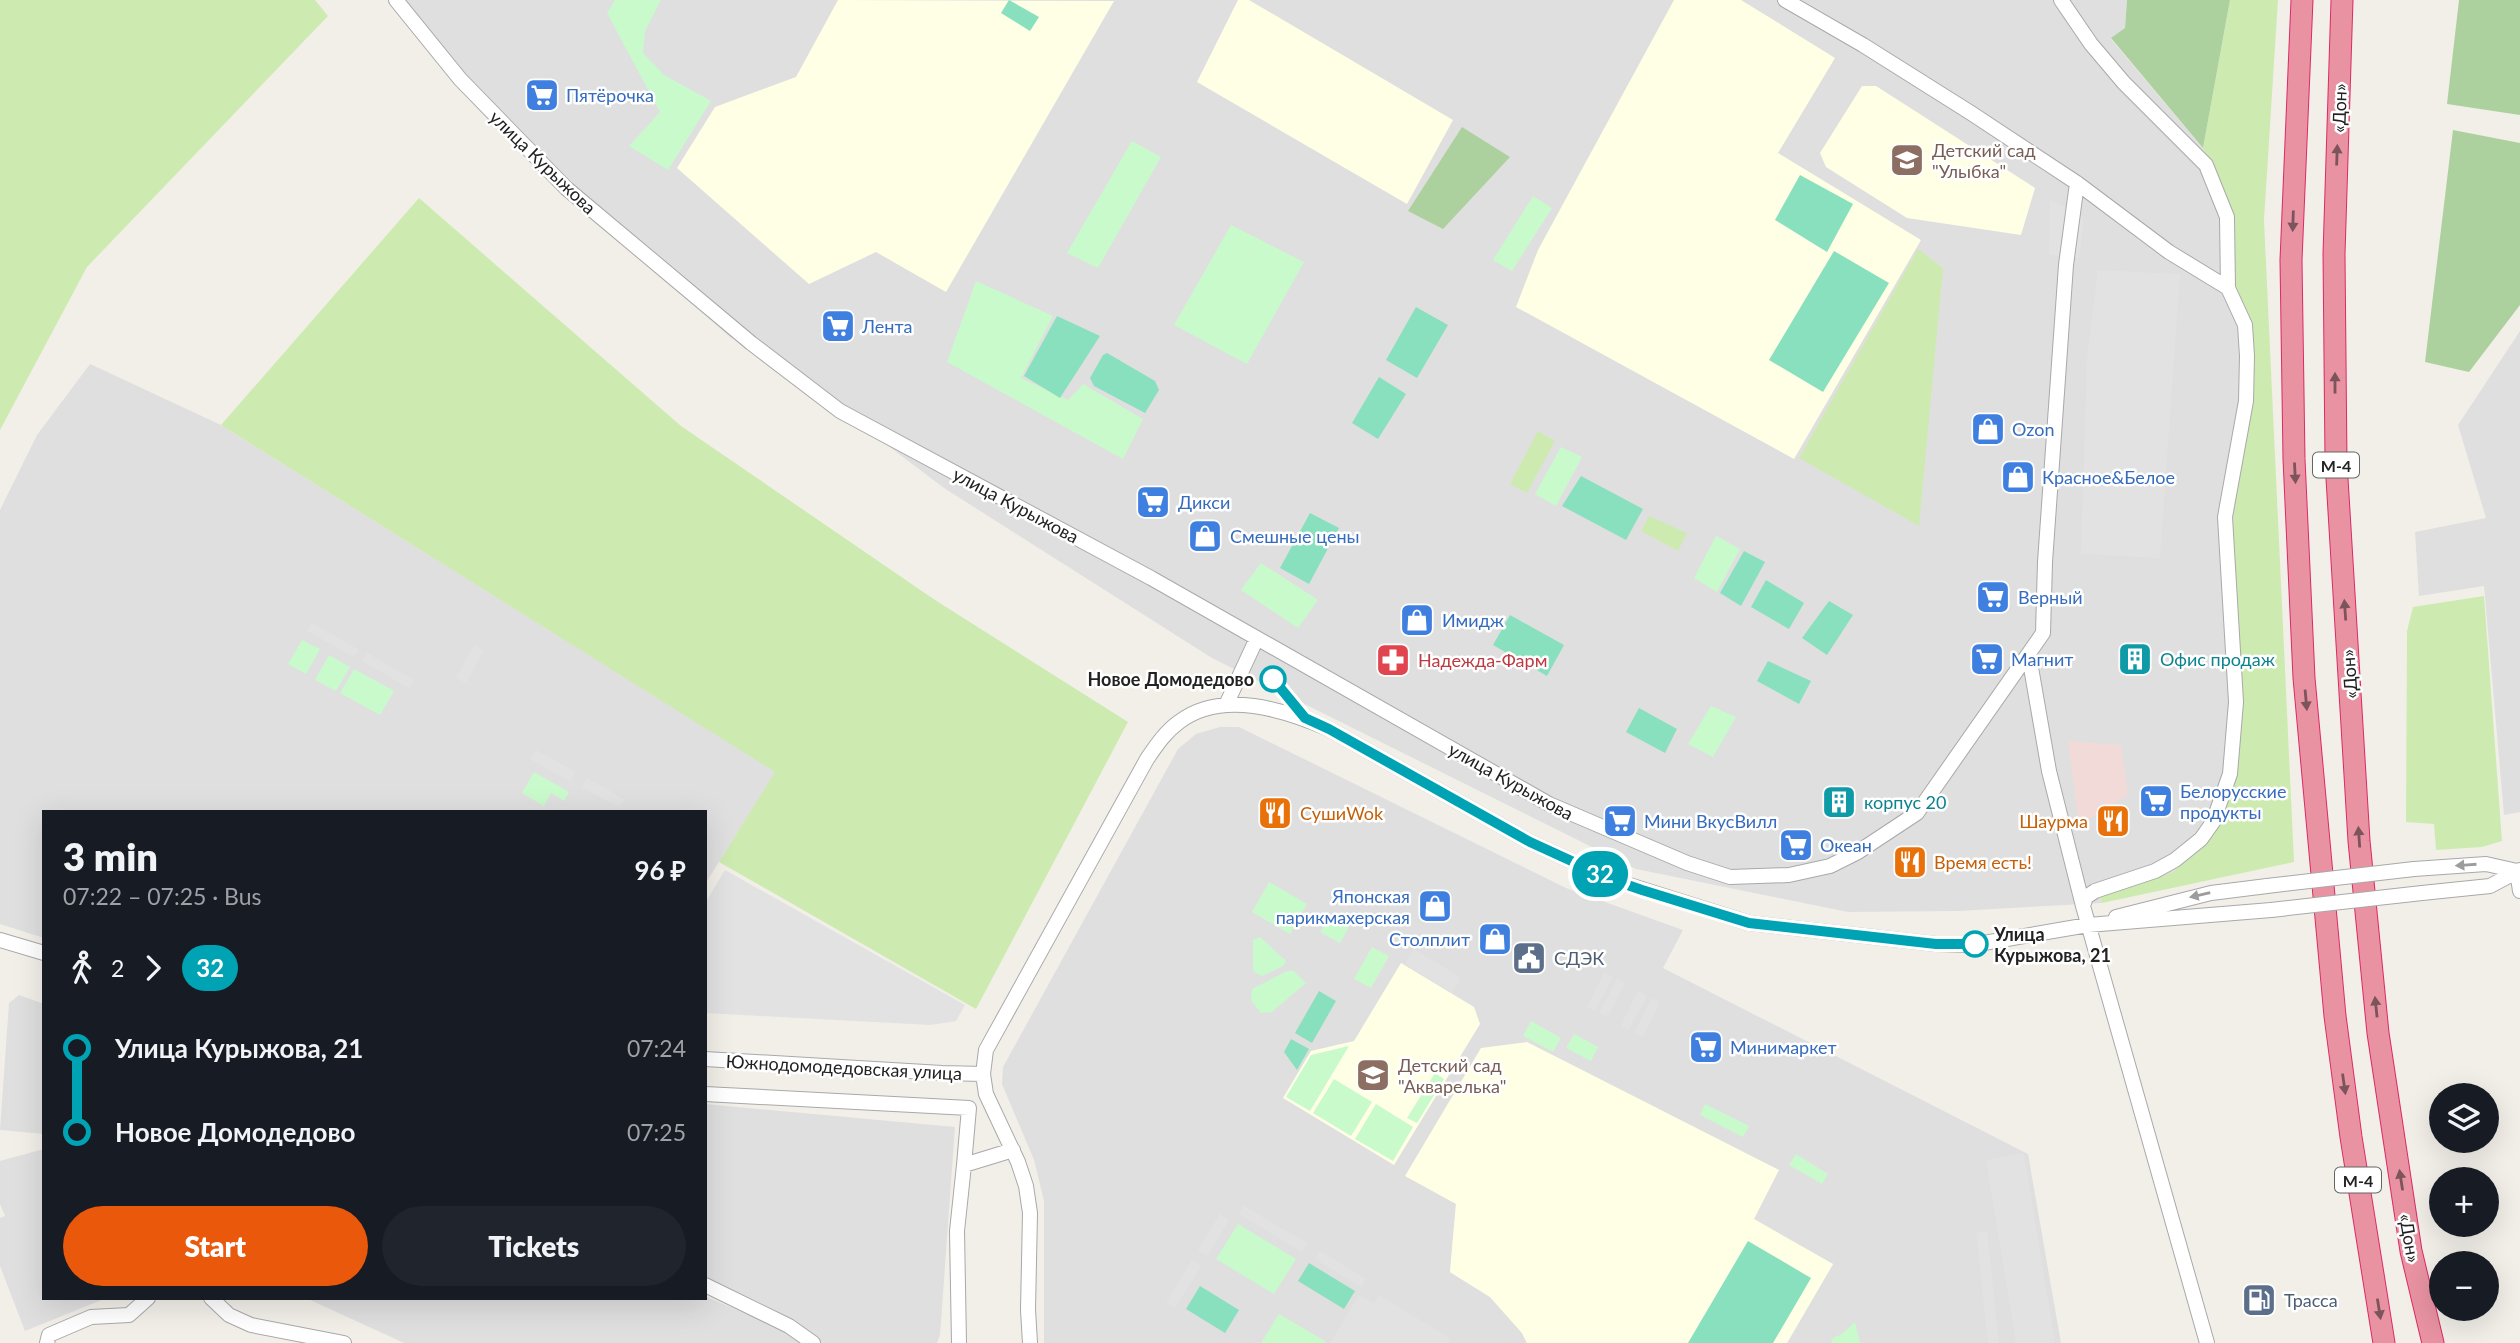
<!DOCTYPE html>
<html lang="en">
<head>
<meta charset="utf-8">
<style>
  :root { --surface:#171b24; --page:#20242c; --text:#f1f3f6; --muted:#9ea1a6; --accent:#ea580c }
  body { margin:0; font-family:Lato,sans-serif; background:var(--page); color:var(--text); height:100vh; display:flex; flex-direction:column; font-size:26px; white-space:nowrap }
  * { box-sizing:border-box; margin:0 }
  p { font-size:23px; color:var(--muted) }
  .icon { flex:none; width:38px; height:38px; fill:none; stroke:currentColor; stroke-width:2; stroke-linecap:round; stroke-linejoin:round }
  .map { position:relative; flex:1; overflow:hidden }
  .drawer { position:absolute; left:42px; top:810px; width:665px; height:490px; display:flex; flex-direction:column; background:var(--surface); border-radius:0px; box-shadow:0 7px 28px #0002 }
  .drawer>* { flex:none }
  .badge { padding:0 14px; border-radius:23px; font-size:24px; line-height:46px }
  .fabs { position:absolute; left:2429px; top:1083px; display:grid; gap:14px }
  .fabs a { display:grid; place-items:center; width:70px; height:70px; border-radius:50%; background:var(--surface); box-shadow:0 7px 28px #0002; font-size:35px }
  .map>.badge { position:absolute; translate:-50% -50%; box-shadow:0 0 0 4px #fff }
  .legs { display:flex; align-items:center; gap:10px; height:77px; padding:0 21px; font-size:23px }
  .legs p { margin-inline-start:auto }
  .head { display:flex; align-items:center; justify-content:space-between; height:119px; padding:0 21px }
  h1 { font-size:38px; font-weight:800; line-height:52px }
  .button { display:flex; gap:14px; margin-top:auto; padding:14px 21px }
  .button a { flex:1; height:80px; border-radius:42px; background:var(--accent); color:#fff; font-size:28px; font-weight:800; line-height:80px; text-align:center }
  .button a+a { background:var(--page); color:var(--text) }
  ul { padding:0 21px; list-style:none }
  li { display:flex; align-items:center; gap:24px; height:84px; font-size:26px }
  li i { display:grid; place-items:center; width:10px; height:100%; margin:0 9px; background:currentColor }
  li i::after { content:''; width:18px; height:18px; margin:-9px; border:5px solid; border-radius:50%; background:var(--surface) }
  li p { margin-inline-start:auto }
  li:first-child i { background:linear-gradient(#0000 50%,currentColor 0) }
  li:last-child i { background:linear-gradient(currentColor 50%,#0000 0) }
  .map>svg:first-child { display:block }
  .residential { fill:#e0dfdf }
  .commercial { fill:#f2dad9 }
  .education { fill:#ffffe5 }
  .grass { fill:#cdebb0 }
  .forest { fill:#add19e }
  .park { fill:#c8facc }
  .pitch { fill:#88e0be }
  .parking { fill:#e2e2e2 }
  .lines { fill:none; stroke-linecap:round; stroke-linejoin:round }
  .minor-casing { stroke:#a9a9a9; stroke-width:16 }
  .highway-casing { stroke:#dc2a67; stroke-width:23 }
  .minor { stroke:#fff; stroke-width:14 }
  .highway { stroke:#e892a2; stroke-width:21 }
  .minor-bridge-casing { stroke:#a9a9a9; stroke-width:16; stroke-linecap:butt }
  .minor-bridge { stroke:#fff; stroke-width:14 }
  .oneway { fill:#7b545c }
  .oneway2 { fill:#9c9c9c }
  .line-1-casing { stroke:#fff; stroke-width:16 }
  .line-1 { stroke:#00a3b4; stroke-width:10 }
  .stop-1-dot { fill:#fff; stroke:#00a3b4; stroke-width:3.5 }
  .labels { text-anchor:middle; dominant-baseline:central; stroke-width:5; stroke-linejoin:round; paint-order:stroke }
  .shield { fill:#fff; stroke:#646464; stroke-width:2 }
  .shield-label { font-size:16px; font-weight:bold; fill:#222 }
  .shop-label { font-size:18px; fill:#366cbe; stroke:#fff; text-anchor:start }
  .street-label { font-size:18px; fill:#222; stroke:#fff }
  .education-label { font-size:18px; fill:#785e54; stroke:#fff; text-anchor:start }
  .culture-label { font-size:18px; fill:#0d838f; stroke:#fff; text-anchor:start }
  .health-label { font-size:18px; fill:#be3a42; stroke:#fff; text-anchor:start }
  .stop-label { font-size:18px; font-weight:bold; fill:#222; stroke:#fff; text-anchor:end }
  .food-label { font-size:18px; fill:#c56008; stroke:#fff; text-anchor:start }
  .service-label { font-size:18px; fill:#4e5e75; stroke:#fff; text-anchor:start }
</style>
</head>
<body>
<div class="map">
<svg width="2520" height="1343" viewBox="0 0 2520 1343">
  <rect width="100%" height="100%" fill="#f2efe9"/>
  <path class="residential" d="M396,0H2127L2125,28L2111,39L2203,148L2231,215L2248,355L2236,698L2215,823L2173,872L2099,896L2102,903L1957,911L1848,912L1636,869L1212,658L944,488L752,343L731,338L539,164Z
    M2520,331V812L2504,815L2484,586L2419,596L2415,532L2486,518L2458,425Z
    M90,364L221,425L776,772L705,884V812H44V938L0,924V510L37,435Z
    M1220,727H1239L1566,888L1683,930L1663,968L2028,1154L2061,1343H1787L1833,1264L1456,1204L1450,1272L1490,1297L1522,1333L1527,1343H1044V1201L1034,1160L1002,1084L1003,1067L1178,749L1196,734Z
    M19,995L44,1004V1134L0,1130L9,1003Z
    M705,1104L955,1127L940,1335L937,1343H820L705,1276Z
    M44,1149V1298L104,1299L25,1331L0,1266V1218L5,1216L0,1204V1161Z
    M705,1296L778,1328L804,1343H404L308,1299L705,1298Z"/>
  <path class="commercial" d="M2068,741L2121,745L2128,795L2079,824Z"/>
  <path class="education" d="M838,0L1114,1L946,292L876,252L809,284L677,168L715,107L796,77Z
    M1238,0H1249L1453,120L1407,204L1197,82Z
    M1674,0H1741L1835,58L1778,153L1921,240L1794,459L1516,307L1538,250Z
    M1862,86H1876L2035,188L2021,235L1907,218L1826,167L1820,153Z
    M1401,963L1474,1007L1480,1024L1394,1165L1283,1098L1311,1051L1354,1041Z
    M1527,1042L1779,1170L1754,1219L1833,1264L1787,1343H1527L1522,1333L1490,1297L1450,1272L1456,1204L1405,1176L1481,1048Z"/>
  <path class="grass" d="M0,0H315L328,16L87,267L0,430Z
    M2230,0H2278L2264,220L2294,862L2102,903L2099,896L2173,872L2215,823L2236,699L2224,631L2248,355L2235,297L2231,215L2203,148Z
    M419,198L681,426L935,600L1128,722L976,1009L719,862L775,772L221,425Z
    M1918,249L1943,268L1919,526L1799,458Z
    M1538,431L1555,441L1527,493L1510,484Z
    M1649,516L1687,533L1678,551L1641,531Z
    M2484,596L2502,841L2482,847L2436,850L2434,824L2406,822L2407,631L2413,607Z"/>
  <path class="forest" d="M2127,0H2230L2203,148L2111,38L2125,28Z
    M2459,0H2520V115L2447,104Z
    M1462,127L1510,157L1443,229L1408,211Z
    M2453,130L2520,143V305L2469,372L2425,362Z"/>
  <path class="park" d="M615,0H661L645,31L643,53L664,75L711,101L668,170L629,146L660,112L607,13Z
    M1132,141L1161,157L1098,268L1067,253Z
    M1533,196L1552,208L1512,271L1493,260Z
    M1231,225L1304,262L1247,364L1174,325Z
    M976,281L1053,316L1021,378L1068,400L1083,384L1143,419L1123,459L947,362Z
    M1561,447L1582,457L1556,506L1535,494Z
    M1716,536L1740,549L1717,592L1694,578Z
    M1261,563L1318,600L1298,628L1241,590Z
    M302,640L320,649L306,674L288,664Z
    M329,655L350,667L336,691L315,680Z
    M354,669L394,691L380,715L340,693Z
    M1711,706L1736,717L1713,757L1688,744Z
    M534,772L569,792L564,801L551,793L544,806L522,793Z
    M1269,882L1307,904L1290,934L1252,912Z
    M1330,917L1349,927L1340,943L1320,932Z
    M1260,937L1286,961L1283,966L1262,976L1254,972L1253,968V940Z
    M1372,947L1389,956L1371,988L1354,979Z
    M1287,971H1294L1306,983L1272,1012L1261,1013L1251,1000L1252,989Z
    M1531,1021L1561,1038L1553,1052L1523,1036Z
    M1574,1034L1598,1047L1591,1061L1566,1048Z
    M1349,1046L1310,1111L1286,1097L1311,1055Z
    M1435,1073L1444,1079L1417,1123L1407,1118Z
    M1334,1079L1372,1102L1351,1136L1313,1113Z
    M1376,1104L1413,1127L1393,1161L1355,1139Z
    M1705,1104L1749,1126L1743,1137L1700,1115Z
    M1796,1154L1828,1174L1822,1184L1789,1165Z
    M1238,1224L1296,1259L1274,1294L1216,1259Z
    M1279,1314L1325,1341L1324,1343H1261Z
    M1855,1322L1860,1343H1831L1833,1338L1842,1334Z"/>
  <path class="pitch" d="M1009,0L1039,17L1030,31L1001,13Z
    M1800,175L1853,204L1827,252L1775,220Z
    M1834,251L1889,283L1823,392L1769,360Z
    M1416,307L1448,325L1417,378L1386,360Z
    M1057,316L1100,336L1060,398L1024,376Z
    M1107,353L1155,381L1159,390L1145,413L1094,386L1090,378L1103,355Z
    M1379,377L1406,394L1378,439L1352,423Z
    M1581,476L1643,509L1626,540L1562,506Z
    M1310,513L1339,528L1309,584L1280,568Z
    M1744,551L1765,562L1741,606L1720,593Z
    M1766,580L1804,603L1789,629L1751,607Z
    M1829,601L1853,615L1827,655L1802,638Z
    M1510,615L1564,645L1547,676L1493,645Z
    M1768,661L1811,681L1799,704L1757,681Z
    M1639,708L1677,729L1665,753L1626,732Z
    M1319,991L1336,1001L1312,1043L1295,1033Z
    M1291,1039L1309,1049L1297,1070L1284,1052Z
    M1748,1241L1811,1278L1773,1343H1688Z
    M1309,1263L1355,1291L1344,1309L1298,1281Z
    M1200,1286L1239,1310L1225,1333L1186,1309Z"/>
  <path class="parking" d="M2050,200L2084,217L2079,258L2049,255Z
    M2098,270L2180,274L2160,558L2081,554L2087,358Z
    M312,623L359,650L354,657L307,631Z
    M474,645L484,651L466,683L456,678Z
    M367,653L414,680L409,688L362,661Z
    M536,750L576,772L570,782L530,759Z
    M587,778L625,800L620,808L582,787Z
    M725,870L965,1005L956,1021L930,1025L705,1013V903Z
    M1414,949L1461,978L1452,993L1405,964Z
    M1604,973L1613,977L1595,1011L1587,1007Z
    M1617,979L1625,983L1608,1017L1599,1013Z
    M1638,991L1647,996L1629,1030L1621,1026Z
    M1652,998L1660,1002L1643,1037L1634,1033Z
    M2024,1153L2055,1343H2016L1986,1160Z
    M1244,1206L1307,1243L1302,1252L1239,1214Z
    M1220,1214L1229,1220L1207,1256L1198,1250Z
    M1987,1231L1999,1343H1988L1976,1232Z
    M1320,1251L1366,1279L1361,1287L1315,1259Z
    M1192,1260L1201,1266L1175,1308L1166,1303Z
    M1359,1295L1374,1304L1379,1295L1451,1339L1448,1343H1330Z"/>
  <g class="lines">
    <g class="minor-casing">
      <path id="minor" d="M396,0L460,79L566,188L751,343L840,411L1151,578L1549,804L1687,863L1730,877L1789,875L1830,866L1858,852L1917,813L2043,633L2045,562L2066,265L2077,183
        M1785,0L1863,45L1971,113L2077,183L2169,252L2228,288
        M2061,0L2091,44L2124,83L2206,165L2227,217L2228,288L2245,325L2247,356L2246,401L2225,517L2236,702L2230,774L2213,822L2201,839L2175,860L2155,871L2095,891L2086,897L2083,906L2207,1343
        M2029,656L2049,771L2083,906
        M1226,705L1257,638
        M2414,869L2486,864L2517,871
        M2517,871L2520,891
        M2422,893L2490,886L2520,870
        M2116,917L2211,893L2267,886
        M0,940L44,953
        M705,1059L942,1073L983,1074
        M705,1094L969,1108L964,1165L1013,1150
        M705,1285L789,1326L813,1343
        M211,1298L229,1315L251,1325L344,1343
        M47,1343L49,1335L91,1317L129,1315L148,1298
        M959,1343L957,1231L964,1165
        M1030,1343L1028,1310L1030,1213L1026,1186L1018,1162L986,1094L983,1074L986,1050L1147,759C1156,746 1165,732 1179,722C1222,689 1285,710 1329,729L1530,842L1613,880L1749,923L1936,944L1972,945L2088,925L2271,910"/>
    </g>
    <g class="highway-casing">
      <path id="highway" d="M2302,0L2291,260L2294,459L2304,678L2335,1016L2351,1137L2384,1343
        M2342,0L2334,254L2336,462L2359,841L2378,1033L2411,1251L2433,1343"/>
    </g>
    <use href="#minor" class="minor"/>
    <use href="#highway" class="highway"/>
    <g class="minor-bridge-casing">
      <path id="minor-bridge" d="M2267,886L2414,869
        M2271,910L2422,893"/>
    </g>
    <use href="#minor-bridge" class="minor-bridge"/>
  </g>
  <defs><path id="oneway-solid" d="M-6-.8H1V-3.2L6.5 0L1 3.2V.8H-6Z" transform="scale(1.75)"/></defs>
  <g class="oneway">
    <use href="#oneway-solid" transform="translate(2337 155) rotate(-88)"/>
    <use href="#oneway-solid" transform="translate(2293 221) rotate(92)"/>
    <use href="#oneway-solid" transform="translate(2335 383) rotate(-90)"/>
    <use href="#oneway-solid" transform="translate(2295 473) rotate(87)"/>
    <use href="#oneway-solid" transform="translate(2345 610) rotate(-94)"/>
    <use href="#oneway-solid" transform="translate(2306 700) rotate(85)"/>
    <use href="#oneway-solid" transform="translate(2359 837) rotate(-94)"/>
    <use href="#oneway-solid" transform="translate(2376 1007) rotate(-96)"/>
    <use href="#oneway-solid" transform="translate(2344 1084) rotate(82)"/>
    <use href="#oneway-solid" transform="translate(2401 1180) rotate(-99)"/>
    <use href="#oneway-solid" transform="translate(2379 1309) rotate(81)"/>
  </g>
  <g class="oneway2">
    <use href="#oneway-solid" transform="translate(2466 865) rotate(176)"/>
    <use href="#oneway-solid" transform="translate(2200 895) rotate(167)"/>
  </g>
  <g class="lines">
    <g class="line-1-casing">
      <path id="line-1" d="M1273,679L1305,718L1329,729L1530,842L1613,880L1642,890L1749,923L1936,944H1975"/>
    </g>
    <use href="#line-1" class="line-1"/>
  </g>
  <defs>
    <g id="supermarket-square" transform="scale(1.75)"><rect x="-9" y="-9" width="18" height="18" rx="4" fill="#3f7fe0" stroke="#fff"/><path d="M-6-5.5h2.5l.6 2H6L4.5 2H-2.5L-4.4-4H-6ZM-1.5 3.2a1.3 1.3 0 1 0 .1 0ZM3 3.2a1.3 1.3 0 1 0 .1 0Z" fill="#fff"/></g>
    <g id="school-square" transform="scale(1.75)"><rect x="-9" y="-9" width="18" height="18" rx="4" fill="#8d6e63" stroke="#fff"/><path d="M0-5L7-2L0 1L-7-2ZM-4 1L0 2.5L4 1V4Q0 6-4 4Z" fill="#fff"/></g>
    <g id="shop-square" transform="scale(1.75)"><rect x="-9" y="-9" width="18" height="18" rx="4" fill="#3f7fe0" stroke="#fff"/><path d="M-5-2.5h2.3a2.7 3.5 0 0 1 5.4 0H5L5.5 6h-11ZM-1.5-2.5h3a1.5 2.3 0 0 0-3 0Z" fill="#fff"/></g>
    <g id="building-square" transform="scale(1.75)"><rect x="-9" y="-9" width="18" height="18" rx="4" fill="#0f9aa8" stroke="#fff"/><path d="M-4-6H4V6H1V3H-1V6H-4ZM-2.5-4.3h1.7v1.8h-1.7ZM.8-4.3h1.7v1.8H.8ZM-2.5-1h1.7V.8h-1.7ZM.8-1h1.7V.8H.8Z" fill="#fff"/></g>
    <g id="pharmacy-square" transform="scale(1.75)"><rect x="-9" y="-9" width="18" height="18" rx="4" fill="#e0444e" stroke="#fff"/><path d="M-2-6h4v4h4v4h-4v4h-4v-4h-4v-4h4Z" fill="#fff"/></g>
    <g id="restaurant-square" transform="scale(1.75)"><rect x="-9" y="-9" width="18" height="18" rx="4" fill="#e8710a" stroke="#fff"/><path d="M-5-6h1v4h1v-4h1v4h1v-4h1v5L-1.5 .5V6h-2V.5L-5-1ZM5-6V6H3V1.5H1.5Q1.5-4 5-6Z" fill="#fff"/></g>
    <g id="civic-square" transform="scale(1.75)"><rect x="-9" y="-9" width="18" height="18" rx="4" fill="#5c6f8a" stroke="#fff"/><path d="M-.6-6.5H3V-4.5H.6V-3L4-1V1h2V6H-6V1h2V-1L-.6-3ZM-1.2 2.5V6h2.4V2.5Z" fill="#fff"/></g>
    <g id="fuel-square" transform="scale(1.75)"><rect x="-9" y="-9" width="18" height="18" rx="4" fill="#5c6f8a" stroke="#fff"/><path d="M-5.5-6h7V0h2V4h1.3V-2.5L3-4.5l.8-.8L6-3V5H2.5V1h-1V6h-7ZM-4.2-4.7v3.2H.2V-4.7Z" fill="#fff"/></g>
  </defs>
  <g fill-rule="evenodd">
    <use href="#supermarket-square" x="542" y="95"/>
    <use href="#school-square" x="1907" y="160"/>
    <use href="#supermarket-square" x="838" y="326"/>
    <use href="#shop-square" x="1988" y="429"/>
    <use href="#shop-square" x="2018" y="477"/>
    <use href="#supermarket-square" x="1153" y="502"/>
    <use href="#shop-square" x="1205" y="536"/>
    <use href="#supermarket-square" x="1993" y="597"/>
    <use href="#shop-square" x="1417" y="620"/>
    <use href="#supermarket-square" x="1987" y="659"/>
    <use href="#building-square" x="2135" y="659"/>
    <use href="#pharmacy-square" x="1393" y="660"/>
    <use href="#supermarket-square" x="2156" y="801"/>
    <use href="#building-square" x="1839" y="802"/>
    <use href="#restaurant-square" x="1275" y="813"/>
    <use href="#supermarket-square" x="1620" y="821"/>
    <use href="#restaurant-square" x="2113" y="821"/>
    <use href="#supermarket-square" x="1796" y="845"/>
    <use href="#restaurant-square" x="1910" y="862"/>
    <use href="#shop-square" x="1435" y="906"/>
    <use href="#shop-square" x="1495" y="939"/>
    <use href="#civic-square" x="1529" y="958"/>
    <use href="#supermarket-square" x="1706" y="1047"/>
    <use href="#school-square" x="1373" y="1075"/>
    <use href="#fuel-square" x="2259" y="1300"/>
  </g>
  <g class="stop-1-dot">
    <circle cx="1273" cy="679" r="12"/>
    <circle cx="1975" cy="944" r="12"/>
  </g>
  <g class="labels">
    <g class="shield">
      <rect x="2313" y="452.5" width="46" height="25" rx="5"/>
      <rect x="2335" y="1167.5" width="46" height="25" rx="5"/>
    </g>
    <g class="shield-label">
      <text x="2336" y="465">М-4</text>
      <text x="2358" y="1180">М-4</text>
    </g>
    <g class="shop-label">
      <text x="566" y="95">Пятёрочка</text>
      <text x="862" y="326">Лента</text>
      <text x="2012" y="429">Ozon</text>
      <text x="2042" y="477">Красное&amp;Белое</text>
      <text x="1178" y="502">Дикси</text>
      <text x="1230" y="536">Смешные цены</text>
      <text x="2018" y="597">Верный</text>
      <text x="1442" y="620">Имидж</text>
      <text x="2011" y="659">Магнит</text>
      <text x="2180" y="791">Белорусские<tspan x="2180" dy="21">продукты</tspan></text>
      <text x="1644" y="821">Мини ВкусВилл</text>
      <text x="1820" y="845">Океан</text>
      <text x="1410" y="896" text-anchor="end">Японская<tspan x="1410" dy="21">парикмахерская</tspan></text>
      <text x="1470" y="939" text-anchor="end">Столплит</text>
      <text x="1730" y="1047">Минимаркет</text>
    </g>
    <g class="street-label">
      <text transform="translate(2339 108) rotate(-88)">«Дон»</text>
      <text transform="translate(543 162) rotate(44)">улица Курыжова</text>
      <text transform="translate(1016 505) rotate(28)">улица Курыжова</text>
      <text transform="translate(2349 674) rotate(-94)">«Дон»</text>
      <text transform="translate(1511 781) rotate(29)">улица Курыжова</text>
      <text transform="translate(844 1067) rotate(3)">Южнодомодедовская улица</text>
      <text transform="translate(2410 1238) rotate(80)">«Дон»</text>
    </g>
    <g class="education-label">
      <text x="1932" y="150">Детский сад<tspan x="1932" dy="21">"Улыбка"</tspan></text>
      <text x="1398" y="1065">Детский сад<tspan x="1398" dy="21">"Акварелька"</tspan></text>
    </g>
    <g class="culture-label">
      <text x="2160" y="659">Офис продаж</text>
      <text x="1864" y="802">корпус 20</text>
    </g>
    <g class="health-label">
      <text x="1418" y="660">Надежда-Фарм</text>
    </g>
    <g class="stop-label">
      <text x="1254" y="679">Новое Домодедово</text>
      <text x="1994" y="934" text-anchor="start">Улица<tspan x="1994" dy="21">Курыжова, 21</tspan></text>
    </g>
    <g class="food-label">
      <text x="1300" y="813">СушиWok</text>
      <text x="2088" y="821" text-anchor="end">Шаурма</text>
      <text x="1934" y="862">Время есть!</text>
    </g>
    <g class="service-label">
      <text x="1554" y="958">СДЭК</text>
      <text x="2284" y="1300">Трасса</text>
    </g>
  </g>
</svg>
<div class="fabs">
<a><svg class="icon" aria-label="layers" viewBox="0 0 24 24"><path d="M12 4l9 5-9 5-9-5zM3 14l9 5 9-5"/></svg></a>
<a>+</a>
<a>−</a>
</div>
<b class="badge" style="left:1600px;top:874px;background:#00a3b4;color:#fff">32</b>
<section class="drawer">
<div class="head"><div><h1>3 min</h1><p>07:22 – 07:25 · Bus</p></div><b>96 ₽</b></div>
<div class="legs"><svg class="icon" aria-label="walk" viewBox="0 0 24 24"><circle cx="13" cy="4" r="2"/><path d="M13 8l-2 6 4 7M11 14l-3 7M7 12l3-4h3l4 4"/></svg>2<svg class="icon" aria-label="forward" viewBox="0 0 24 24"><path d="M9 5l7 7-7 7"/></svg><b class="badge" style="background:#00a3b4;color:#fff">32</b></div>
<ul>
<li><i style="color:#00a3b4"></i><b>Улица Курыжова, 21</b><p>07:24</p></li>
<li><i style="color:#00a3b4"></i><b>Новое Домодедово</b><p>07:25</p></li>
</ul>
<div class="button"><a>Start</a><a>Tickets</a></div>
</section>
</div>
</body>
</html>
